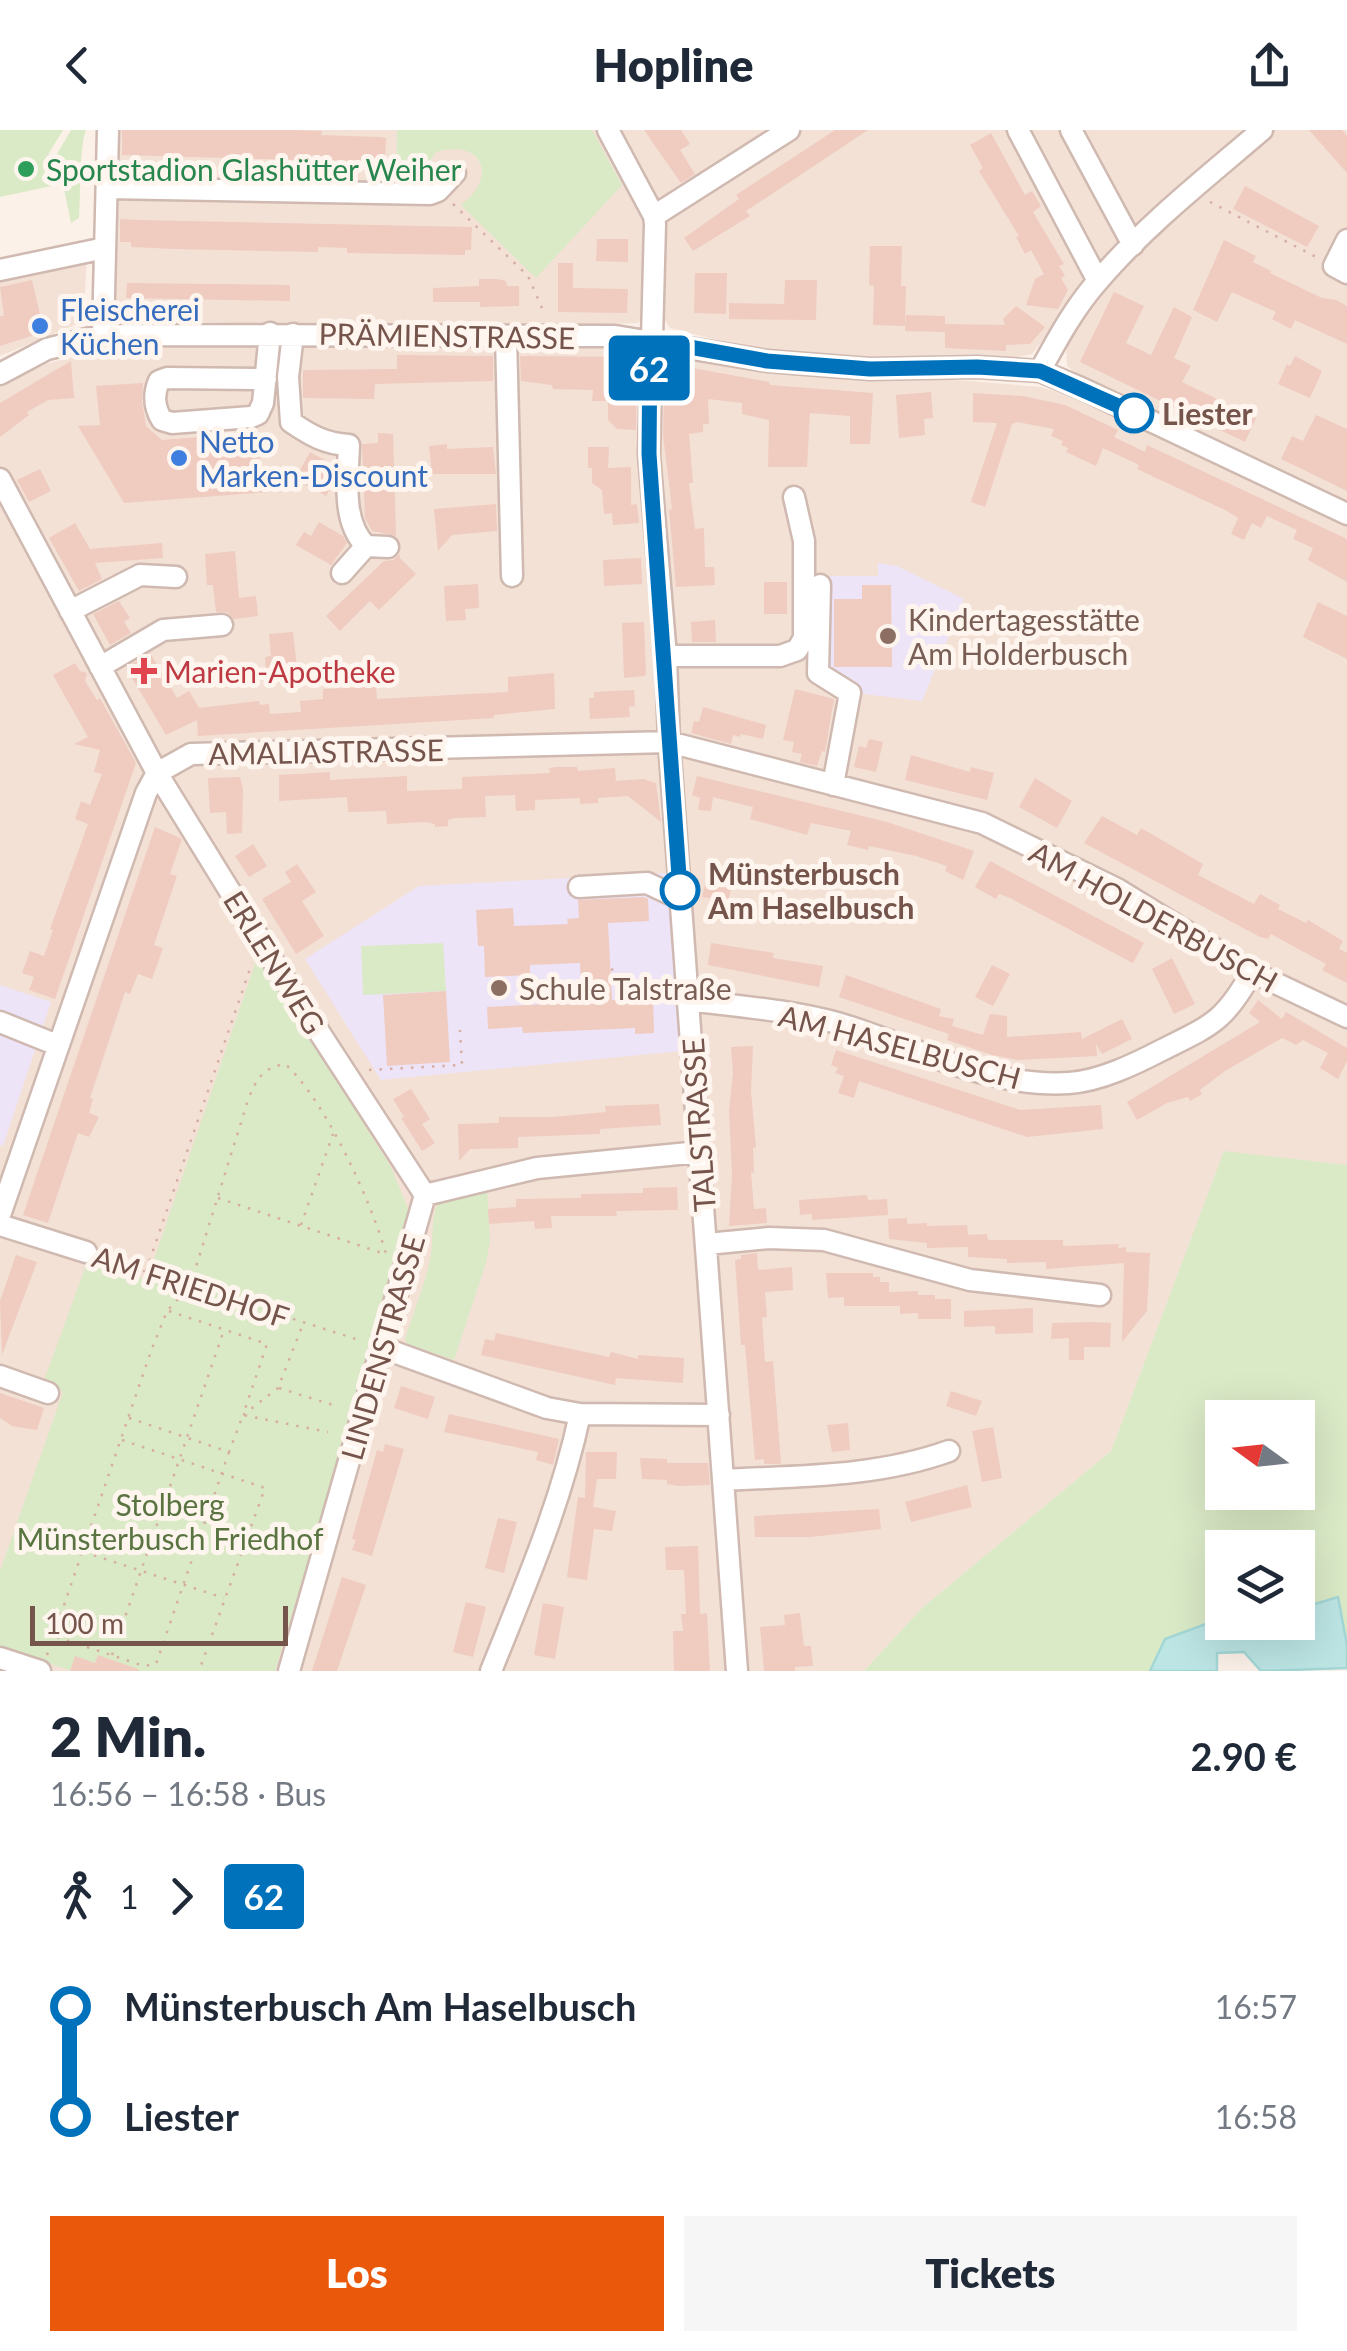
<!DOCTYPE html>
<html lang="de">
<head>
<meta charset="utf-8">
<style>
  :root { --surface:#fff; --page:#f6f6f7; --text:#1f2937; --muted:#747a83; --accent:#ea580c }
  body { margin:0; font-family:Lato,sans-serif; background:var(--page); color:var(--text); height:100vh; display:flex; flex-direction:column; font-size:38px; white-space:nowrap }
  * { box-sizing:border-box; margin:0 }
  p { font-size:32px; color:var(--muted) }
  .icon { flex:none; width:55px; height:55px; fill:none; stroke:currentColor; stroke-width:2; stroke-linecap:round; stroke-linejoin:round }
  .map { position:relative; height:1541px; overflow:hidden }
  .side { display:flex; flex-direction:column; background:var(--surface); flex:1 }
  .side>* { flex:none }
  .badge { padding:0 20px; border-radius:8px; font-size:35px; line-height:65px }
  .needle { width:65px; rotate:285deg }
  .fabs { position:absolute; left:1205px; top:1270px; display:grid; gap:20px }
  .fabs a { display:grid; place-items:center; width:110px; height:110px; border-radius:0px; background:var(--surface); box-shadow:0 10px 40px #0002; font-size:50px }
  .scale { position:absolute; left:30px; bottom:25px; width:258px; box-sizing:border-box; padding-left:10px; border:5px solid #75544c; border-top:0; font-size:28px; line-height:35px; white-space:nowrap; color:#75544c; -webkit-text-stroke:8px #fef5ee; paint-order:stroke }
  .map>.badge { position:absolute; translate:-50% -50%; box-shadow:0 0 0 5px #fff }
  .legs { display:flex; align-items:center; gap:15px; height:110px; padding:0 50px; font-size:32px }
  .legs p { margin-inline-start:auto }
  .headline { display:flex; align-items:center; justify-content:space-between; height:170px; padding:0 50px }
  h1 { font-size:55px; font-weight:800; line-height:75px }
  .action { display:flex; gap:20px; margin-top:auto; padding:20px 50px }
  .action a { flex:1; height:115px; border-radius:0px; background:var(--accent); color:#fff; font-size:40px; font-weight:800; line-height:115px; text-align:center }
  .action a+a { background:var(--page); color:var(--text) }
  ul { padding:0 50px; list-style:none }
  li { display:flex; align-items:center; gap:35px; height:110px; font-size:38px }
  li i { display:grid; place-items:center; width:15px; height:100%; margin:0 12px; background:currentColor }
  li i::after { content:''; width:25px; height:25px; margin:-12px; border:8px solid; border-radius:50%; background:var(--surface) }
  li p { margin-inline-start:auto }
  li:first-child i { background:linear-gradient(#0000 50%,currentColor 0) }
  li:last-child i { background:linear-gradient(currentColor 50%,#0000 0) }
  header { display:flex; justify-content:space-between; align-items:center; height:130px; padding:0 50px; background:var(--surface); font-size:45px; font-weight:800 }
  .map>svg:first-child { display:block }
  .residential { fill:#f3e1d6 }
  .education { fill:#eee4f8 }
  .green { fill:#dae9c6; fill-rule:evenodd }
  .water { fill:#bce5e4; stroke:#a3d7d6; stroke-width:2.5 }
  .building { fill:#f0cbc0 }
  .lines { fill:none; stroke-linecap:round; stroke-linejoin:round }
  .minor-casing { stroke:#cfb9b0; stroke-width:25 }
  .path { stroke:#d6aea3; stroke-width:2.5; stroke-dasharray:2.5 8; stroke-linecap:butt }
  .minor { stroke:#fff; stroke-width:20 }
  .line-1-casing { stroke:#fff; stroke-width:22 }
  .line-1 { stroke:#0072bc; stroke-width:15 }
  .leisure-dot { fill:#2e9e5b; stroke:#fef5ee; stroke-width:4 }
  .shop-dot { fill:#3f7fe0; stroke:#fef5ee; stroke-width:4 }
  .stop-1-dot { fill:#fff; stroke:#0072bc; stroke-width:5 }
  .education-dot { fill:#8d6e63; stroke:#fef5ee; stroke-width:4 }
  .health-dot { fill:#e0444e; stroke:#fef5ee; stroke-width:4 }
  .labels { text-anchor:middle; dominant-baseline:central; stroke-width:10; stroke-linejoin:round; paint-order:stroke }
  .leisure-label { font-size:30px; fill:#27864d; stroke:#fef5ee; text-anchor:start }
  .shop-label { font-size:30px; fill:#366cbe; stroke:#fef5ee; text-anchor:start }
  .street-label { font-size:30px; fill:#75544c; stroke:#fef5ee }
  .stop-label { font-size:30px; font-weight:bold; fill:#75544c; stroke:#fef5ee; text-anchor:start }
  .education-label { font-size:30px; fill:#785e54; stroke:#fef5ee; text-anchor:start }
  .health-label { font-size:30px; fill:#be3a42; stroke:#fef5ee; text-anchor:start }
  .park-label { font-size:30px; fill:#597441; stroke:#fef5ee }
</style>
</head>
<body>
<header><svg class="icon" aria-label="back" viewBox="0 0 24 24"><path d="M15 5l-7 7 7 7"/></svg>Hopline<svg class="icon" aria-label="share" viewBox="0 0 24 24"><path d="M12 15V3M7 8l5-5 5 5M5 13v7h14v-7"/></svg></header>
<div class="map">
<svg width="1347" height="1541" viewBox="0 0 1347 1541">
  <rect width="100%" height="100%" fill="#fcf1e8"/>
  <path class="residential" d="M116,0H397L396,51L423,53L427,36L436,22L453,17L469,19L481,33L483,50L477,63L462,74L591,0H1347V374L1073,241L1067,236L1066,214L1057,193L1032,224L1015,228L895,229L784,223L740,216L670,198L662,187L643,189L637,193L542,197L308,196L135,189L118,181L113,163Z
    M87,127L84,181L77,194L0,226V147Z
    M282,214L632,218L641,225L640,237L656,240L659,228L666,224L771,241L971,251L1040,257L1070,265L1347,394V1035L1224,1022L1111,1321L922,1478L864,1541H0V254L49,233L102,220Z"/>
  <path class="education" d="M878,433L897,436L964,469L922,571L864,564L827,542L828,446H878Z
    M666,743L681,921L381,950L305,829L419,756Z
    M0,855L51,872L3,1016L0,1015Z"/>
  <path class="green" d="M0,0H63L49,23L56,55L0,67Z
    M71,0H86C79,18 81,65 79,88L71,93L57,24Z
    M397,0H592L622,55L536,148L461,75C499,47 482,8 436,22L427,36L424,53L396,51Z
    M443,813L446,861L363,865L361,816Z
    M258,825L391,1037L409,1081L406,1132L340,1325L275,1541H72L0,1516V1441L63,1262L43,1253L88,1130L147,1150Z
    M1224,1021L1347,1035V1515L1338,1467L1298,1479V1418H1222V1488L1165,1509L1150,1541H864L922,1478L1111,1321ZM1222,1288H1298V1362H1222Z
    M487,1060L490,1111L486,1133L454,1230L407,1214L405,1209C413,1183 424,1157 430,1130C434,1111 430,1090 438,1072Z"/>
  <path class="water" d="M1338,1467L1347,1515V1538L1261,1541L1244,1522L1217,1523V1541H1150L1165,1509L1222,1488V1492H1298V1479Z"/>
  <path class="building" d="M122,0H293L322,1L321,5L379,7L386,8L385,32H378V36H337V31L122,25Z
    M644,0H681L690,14L680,20L695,44L681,53Z
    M835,0H868L746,81L750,86L693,121L684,108L739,69L736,65Z
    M1309,0H1342L1347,6V43Z
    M991,3L1025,65L1032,61L1041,76L1033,82L1064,134L1059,136L1065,146L1061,148L1068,160L1058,179L1026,175L1035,149L1044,144L1031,120L1025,124L1016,107L1019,106L979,41L983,38L970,15Z
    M1245,56L1319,96L1307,117L1233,79Z
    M120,89L139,90L472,97L471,120H465V125L347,123V118L318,117V122L174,119L131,117V112H120Z
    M597,109H628V132L596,131Z
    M1224,110L1256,126L1253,132L1271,141L1270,143L1322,168L1336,170L1347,176V214L1295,190L1291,199L1272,189L1276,182L1232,162L1217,192L1193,180Z
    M870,116H902L901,156H906L905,196L873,195L874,156L869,155Z
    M558,133H573V158L628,159L627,183L558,182Z
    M695,143H727L726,184L694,183Z
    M479,149H497L506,151L507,156H519V176L480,177V172H433V158L479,156Z
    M32,150L44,202L0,216V186H4L0,157Z
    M785,150H817L816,190L729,189V173L784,174Z
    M127,153L290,155V171L126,168Z
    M1114,162L1144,176L1126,213L1151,225L1174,177L1192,187L1174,228L1191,236L1182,252L1256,288L1245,312L1080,232Z
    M1016,176L1045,197L1030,214L1006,215V221L945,218V202L905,201L906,185L945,186V194L1005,195L1003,189Z
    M397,225L493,226V251L375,254L374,269L303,268V240L397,239Z
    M520,226L637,227L636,300L617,299L608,290V271H592L593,260L553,259L552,255L521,251Z
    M1295,226L1322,241L1310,268L1278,254L1287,234L1290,236Z
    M71,231L74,268L48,270L27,282L29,285L0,307V273Z
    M665,233L769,252L770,255L873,263L870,314H850V286L810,283L807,337H768L769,290L742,284V273L708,269L709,294H703V302L689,304L693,353H689L695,399L704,398L705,437H714L715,455L676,457L669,380L672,379L663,305Z
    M143,253L142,271L146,296L162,310L199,307V313L258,309L261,346L280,344L281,361L124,373L78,296L100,295L96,256Z
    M931,262L933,288L924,289L925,305L899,308L896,265Z
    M973,263L1023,266L1065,275L1118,300L1114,307L1145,322L1147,315L1347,409V452L1308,430L1313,418L1293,409L1297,400L1267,386L1261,398L1252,393L1244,410L1231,404L1238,388L1227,381L1137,339L1139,335L1103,318L1096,336L1066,322L1068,318L1061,315L1063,311L1051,306L1054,299L1017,292L1012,294L985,377L971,372L997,293L973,292Z
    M1316,285L1347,299V361L1281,329L1292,306L1303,311Z
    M378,303L393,304L396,406L372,401L365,388L362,314L378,313Z
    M447,314V319L493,317L496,344H432L429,316Z
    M588,317H609L608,338L631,337V375L637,374L639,393L613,395L612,383L604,384L602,360L592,353V338H588Z
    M310,322L334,335V352L326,366L295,349Z
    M40,339L51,361L29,372L17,350Z
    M496,374L497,401L452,405L438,421L434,379Z
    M319,392L343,406L347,413L331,435L296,415L304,402L311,406Z
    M75,393L90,419L162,413L163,428L95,433L102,449L79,461L49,408Z
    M235,421L239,468L256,466L258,486L234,489L227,482H216L213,455H207L205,424Z
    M400,424V428L416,444L379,480L370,471L340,501L326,486L384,431L393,430Z
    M641,428L642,454L604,456L603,430Z
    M764,452H787V484H764Z
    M478,454L479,478L465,479L466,490L446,491L444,456Z
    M862,455H891L892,537H834V469H862Z
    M119,471L130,488L124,492L131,503L110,515L93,484Z
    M1318,472L1347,486V529L1303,507Z
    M715,490L716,512H692L691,492Z
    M644,492L646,543L645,546L624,548L622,493Z
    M293,502L297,537L266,540L265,527L271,526L269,504Z
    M150,523L177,568L189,561L199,578L259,571L260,575L269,574L270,584L301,582L300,571L323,569V559L365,557H376L377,569L508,562V547L554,543L555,579L494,585V588L198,606L197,590L166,605L126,538Z
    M75,533L80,541L87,543L85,551L97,570L100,568L136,633L55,869L29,860L34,847L22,843L30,821L44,826L53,800L50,799L88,694L75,689L81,671L90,675L102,644L94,642L100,620L74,614L88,607L53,545Z
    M795,559L834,569L825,622L822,621L817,636L800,632L802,624L792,622L794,612L783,610Z
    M634,560L635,576L629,577L630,587L590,589L589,568H594V562Z
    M703,577L766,595L763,609L741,604L740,607L733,605L731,614L691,603L694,591L699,592Z
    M869,609L883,612L876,642L854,637L859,616L866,618Z
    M911,625L970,642L971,637L994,643L987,670L905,650Z
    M556,637H577L578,641L615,638L616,651L643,649L656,653L661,692L628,666L598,668V673L580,674V668L535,670V680L516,681L515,665L485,666L486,687L455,688L448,690V696L435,697V694L425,692L387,694L386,681L348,682L347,667L279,671V645L330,642V650L407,646V661L462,659V647L550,643L549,638Z
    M697,646L887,692L974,721L963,750L945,741L947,736L916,726L869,716L868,720L847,715L851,701L811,693L807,705L750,689L753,677L713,667L711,681L698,680L700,668L692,665Z
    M240,647L243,659L242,703L227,704L226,682L210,683L208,648Z
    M1035,648L1072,671L1057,698L1019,677Z
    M1102,686L1137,705L1141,698L1203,734L1198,745L1254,774L1260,764L1280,775L1278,779L1306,793L1308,790L1343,811L1339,819L1347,823V853L1322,840L1326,834L1271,804L1268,809L1260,807L1084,713Z
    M155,697L182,709L170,744L177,746L154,815L163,818L152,849L138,844L130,864L125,862L90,968L93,969L89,983L99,987L89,1007L78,1003L48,1093L23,1085Z
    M253,714L267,736L249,747L235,726Z
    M990,731L1144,813L1133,833L1010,768L999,764L996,769L975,757Z
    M297,734L316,762L302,771L324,806L296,824L262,769L291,752L285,742Z
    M708,743L734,749L725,782L707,778L710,768L702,767Z
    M644,767L648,769L649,791L608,793L612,870L653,868L654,903L635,904V898L523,903L522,897L488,899L487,877L582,872L580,833L530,835V845L485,847L484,816H478L476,780L513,778L514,796L568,794L567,789L579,788L578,770Z
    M711,813L774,823L773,828L823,836L819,857L708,835Z
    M1172,828L1195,874L1174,884L1152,839Z
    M992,835L1010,844L993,876L975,867Z
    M846,845L941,879L939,886L954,889L952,896L983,905L990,884L1007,886V907L1081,902L1082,909L1122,889L1132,909L1102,924L1096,914L1097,926L1018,930L992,925L947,910L949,904L839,867Z
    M446,861L450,932L387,936L383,865Z
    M1258,870L1282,889L1286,882L1347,918V931L1338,949L1320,938L1328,923L1303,910L1296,915L1282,908L1225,941L1200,960L1202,964L1190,971L1188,967L1167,973L1137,990L1127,972L1260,892L1249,883Z
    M753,916L751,961L756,1017L753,1018L754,1043L751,1042L754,1079L766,1078L767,1093L729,1096L732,1044L729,980L733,943L731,917Z
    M836,920L1020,980L1101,975L1103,999L1027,1007L859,951L854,968L838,963L844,946L835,943L838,938L831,935Z
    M411,959L430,989L422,994L435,1013L422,1021L401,988L404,987L393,969Z
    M659,974L661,995L600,999V1004L518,1007V1018L470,1019L459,1031L458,994L499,993V987H552L606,982L605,976Z
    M677,1057L678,1080L616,1081L617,1086H551L552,1098L535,1099L534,1091L489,1094L488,1079L516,1077V1069L581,1068V1064L643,1063V1058Z
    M867,1065L868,1070L887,1069L888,1085L812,1090V1084L800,1085L799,1070Z
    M907,1088V1094L927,1093V1096L967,1095L968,1105L987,1104L988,1110H1063V1116L1119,1114L1118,1118L1126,1117V1122L1150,1123L1147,1181L1122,1212L1124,1133L1046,1139V1132L1007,1133V1129L968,1127V1117L927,1118V1113L889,1109L888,1089Z
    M757,1123L758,1140L792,1137L793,1160L765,1162L767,1187L762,1188L765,1232L773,1231L781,1334H764V1329L755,1330L745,1215H741L735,1130L741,1129V1125Z
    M16,1125L37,1132L2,1225L0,1171Z
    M826,1143H873V1147H880V1152H889V1162L918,1161V1165H935V1169H951V1189H918V1183L900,1184V1176H844V1167L828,1168Z
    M1033,1178V1203L995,1204V1196L964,1197V1181Z
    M1093,1192L1111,1193L1110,1217H1084V1230H1069V1208L1051,1209L1052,1193Z
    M496,1203L609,1227L611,1222L638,1229V1225L684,1228L683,1253L616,1248L615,1255L481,1225L485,1209L494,1211Z
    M401,1256L435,1267L428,1289L394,1278Z
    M951,1261L982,1271L976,1286L946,1276Z
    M0,1263L44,1278L37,1300L12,1296L0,1288Z
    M449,1284L559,1309L553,1335L536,1330L538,1322L444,1302Z
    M848,1293L850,1320L832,1322L827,1295Z
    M993,1297L1002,1348L982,1352L972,1301Z
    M385,1314L404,1319L372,1426L352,1420L356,1410L352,1409L377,1320L383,1322Z
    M586,1322H617L616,1349H597L593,1377L616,1381L612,1401L594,1399L587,1450L567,1447L578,1367L585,1368Z
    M640,1328L667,1329V1333H708L710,1355L678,1356L667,1354V1350L642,1349Z
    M967,1355L972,1377L911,1392L905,1372Z
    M879,1379L881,1399L811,1407H755L754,1386Z
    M498,1388L517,1392L504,1443L485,1438Z
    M698,1416L700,1484L707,1483L710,1541H674L673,1501H683L681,1484H686L684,1440H666L665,1417Z
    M342,1447L366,1455L337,1541H312Z
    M466,1472L486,1477L473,1527L453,1522Z
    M543,1473L564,1477L555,1529L534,1525Z
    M800,1483L804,1516H811L813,1536L795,1537V1541H764L760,1497L785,1495L784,1485Z
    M98,1525L138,1539V1541H70L75,1526L95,1533Z"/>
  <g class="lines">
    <g class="minor-casing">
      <path id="minor" d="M608,0L654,86L655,94L649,325L666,526L669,612L737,1541
        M1018,0L1098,151
        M1071,0L1133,115
        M107,58L430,64L438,61L455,43
        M654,86L789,0
        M1347,110L1334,136L1347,143
        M0,140L105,118
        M293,204L288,247L291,292C310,305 325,314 349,315C348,348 341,391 366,416L388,417
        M103,205L108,0
        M506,207L512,446
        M1040,241C1057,210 1074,178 1098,151C1146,95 1206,48 1262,0
        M0,244L47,219L103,205L615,206L767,231L870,239L977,237L1040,241L1081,258L1347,384
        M266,249L167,248L159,251C153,265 154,277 162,290L172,293L251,287L258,284L263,273L270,203
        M0,349L157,643L271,828L425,1065L537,1038L699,1022
        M342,443L366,416
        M820,455L818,543L850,563L833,655
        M70,481L140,445L176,447
        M666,526H780L797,520L804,508V411L794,367
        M100,537L163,500L222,495
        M579,757L647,753L668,763L680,761
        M690,870C740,877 792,880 841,894C916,917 989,958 1069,953C1100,951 1135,934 1162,920C1212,895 1224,892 1252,842
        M0,892L57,915
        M0,1085L146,663L157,643L191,624L669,612L982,693L1117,759L1252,842L1347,887
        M0,1095L86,1122
        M707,1114L769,1108L824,1110L970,1150L1100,1165
        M383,1218L547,1278L580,1284L719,1285
        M0,1246L48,1263
        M723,1350C799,1346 877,1347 949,1321
        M0,1528L40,1541
        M289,1541L425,1065
        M491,1541C525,1456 561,1374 580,1284"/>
    </g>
    <path class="path" d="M1210,72L1318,128
      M453,74L528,146L545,185
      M611,839L669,870
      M369,940L462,935L460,900
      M218,1068L385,1124
      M301,1095L333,1004
      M103,1128L362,1211
      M146,1141L252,833
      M169,1181L267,1214L243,1285L278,1258L303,1194
      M279,1258L336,1276
      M129,1288L229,1322L243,1285L328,1302
      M122,1310L265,1358L199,1541
      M84,1422L224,1468
      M57,1507L144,1536L156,1534L229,1322
      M47,1525L151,1221L167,1181L190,1156L248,970C256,950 262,938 285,934C324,968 372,1073 386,1124
      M112,1525L224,1200"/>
    <use href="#minor" class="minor"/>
  </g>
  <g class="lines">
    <g class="line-1-casing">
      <path id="line-1" d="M680,760L649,324L650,210L767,231L870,239L977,237L1040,241L1134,283"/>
    </g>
    <use href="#line-1" class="line-1"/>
  </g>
  <circle class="leisure-dot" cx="26" cy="39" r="10"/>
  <g class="shop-dot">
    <circle cx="40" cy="196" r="10"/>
    <circle cx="179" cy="328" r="10"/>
  </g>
  <g class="stop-1-dot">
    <circle cx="1134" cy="283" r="18"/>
    <circle cx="680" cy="760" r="18"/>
  </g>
  <g class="education-dot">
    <circle cx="888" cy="506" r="10"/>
    <circle cx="499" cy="858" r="10"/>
  </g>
  <path class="health-dot" d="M139 526h10v10h10v10h-10v10h-10v-10h-10v-10h10z"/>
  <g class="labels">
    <g class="leisure-label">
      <text x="46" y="39">Sportstadion Glashütter Weiher</text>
    </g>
    <g class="shop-label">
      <text x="60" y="179">Fleischerei<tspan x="60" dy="34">Küchen</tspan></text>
      <text x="199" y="311">Netto<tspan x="199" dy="34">Marken-Discount</tspan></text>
    </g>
    <g class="street-label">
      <text transform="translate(447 205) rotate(1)">PRÄMIENSTRASSE</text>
      <text transform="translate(326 621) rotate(-1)">AMALIASTRASSE</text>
      <text transform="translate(1154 786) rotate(29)">AM HOLDERBUSCH</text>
      <text transform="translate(275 832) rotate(58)">ERLENWEG</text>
      <text transform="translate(900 916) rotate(15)">AM HASELBUSCH</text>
      <text transform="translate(698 995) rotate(-94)">TALSTRASSE</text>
      <text transform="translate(191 1156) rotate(18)">AM FRIEDHOF</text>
      <text transform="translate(382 1217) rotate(-74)">LINDENSTRASSE</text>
    </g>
    <g class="stop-label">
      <text x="1162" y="283">Liester</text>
      <text x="708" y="743">Münsterbusch<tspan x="708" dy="34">Am Haselbusch</tspan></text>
    </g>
    <g class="education-label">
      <text x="908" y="489">Kindertagesstätte<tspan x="908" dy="34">Am Holderbusch</tspan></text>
      <text x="519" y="858">Schule Talstraße</text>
    </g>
    <g class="health-label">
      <text x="164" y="541">Marien-Apotheke</text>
    </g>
    <g class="park-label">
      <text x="170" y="1374">Stolberg<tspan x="170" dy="34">Münsterbusch Friedhof</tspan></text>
    </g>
  </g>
</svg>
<div class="fabs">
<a><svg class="needle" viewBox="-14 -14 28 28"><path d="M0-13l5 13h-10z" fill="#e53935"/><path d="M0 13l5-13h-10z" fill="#747a83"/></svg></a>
<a><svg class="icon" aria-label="layers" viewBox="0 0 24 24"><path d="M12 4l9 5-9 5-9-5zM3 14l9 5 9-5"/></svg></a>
</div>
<div class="scale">100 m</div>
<b class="badge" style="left:649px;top:238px;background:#0072bc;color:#fff">62</b>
</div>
<section class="side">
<div class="headline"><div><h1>2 Min.</h1><p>16:56 – 16:58 · Bus</p></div><b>2.90 €</b></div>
<div class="legs"><svg class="icon" aria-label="walk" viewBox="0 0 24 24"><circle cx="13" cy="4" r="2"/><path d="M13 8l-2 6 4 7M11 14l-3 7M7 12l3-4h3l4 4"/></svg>1<svg class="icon" aria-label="forward" viewBox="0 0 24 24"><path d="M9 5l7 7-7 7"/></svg><b class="badge" style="background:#0072bc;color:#fff">62</b></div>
<ul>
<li><i style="color:#0072bc"></i><b>Münsterbusch Am Haselbusch</b><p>16:57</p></li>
<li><i style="color:#0072bc"></i><b>Liester</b><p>16:58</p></li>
</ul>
<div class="action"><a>Los</a><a>Tickets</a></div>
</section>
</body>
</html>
